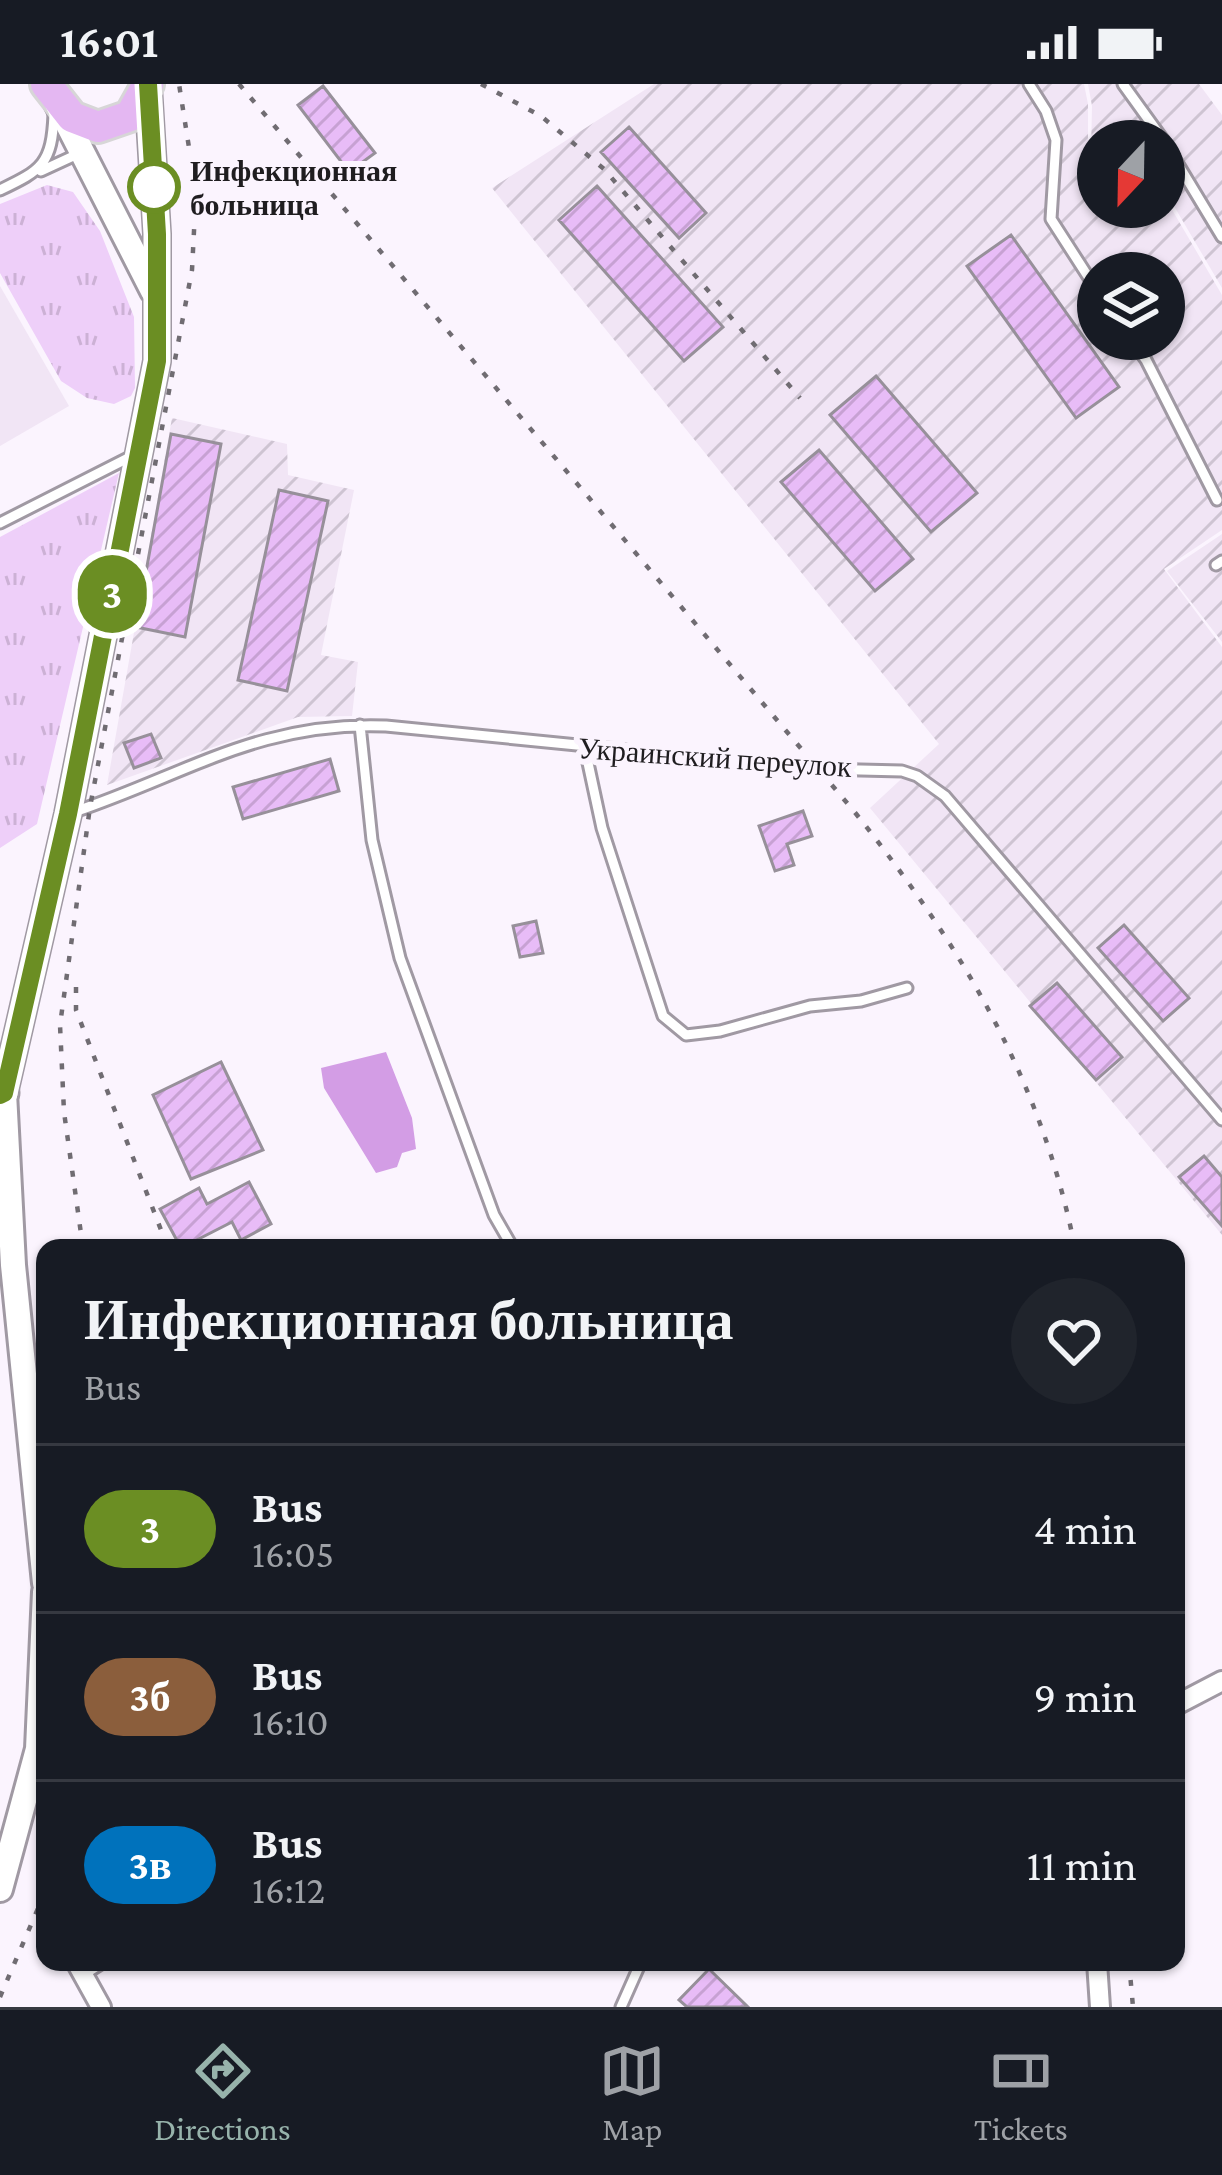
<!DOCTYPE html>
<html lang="en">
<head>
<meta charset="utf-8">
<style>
  :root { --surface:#171b24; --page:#20242c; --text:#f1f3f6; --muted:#9ea1a6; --line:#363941; --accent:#97b3ab }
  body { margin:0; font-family:"Crimson Pro",serif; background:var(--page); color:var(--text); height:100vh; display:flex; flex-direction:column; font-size:45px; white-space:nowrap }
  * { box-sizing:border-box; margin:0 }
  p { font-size:39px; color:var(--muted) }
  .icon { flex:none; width:66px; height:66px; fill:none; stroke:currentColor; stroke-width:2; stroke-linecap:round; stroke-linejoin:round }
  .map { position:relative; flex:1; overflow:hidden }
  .details { position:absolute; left:36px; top:1155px; width:1149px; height:732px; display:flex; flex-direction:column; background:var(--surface); border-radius:24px; box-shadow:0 3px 9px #0004 }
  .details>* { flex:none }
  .badge { padding:0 24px; border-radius:39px; font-size:42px; line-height:78px }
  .needle { width:78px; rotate:202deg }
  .buttons { position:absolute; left:1077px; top:36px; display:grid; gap:24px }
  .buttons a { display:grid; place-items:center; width:108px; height:108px; border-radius:50%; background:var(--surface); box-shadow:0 3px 9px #0004; font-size:60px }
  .map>.badge { position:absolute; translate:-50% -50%; box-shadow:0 0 0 6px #fff }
  .round { display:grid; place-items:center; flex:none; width:126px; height:126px; border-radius:63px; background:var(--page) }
  .headline { display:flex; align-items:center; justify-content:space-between; height:204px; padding:0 48px }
  h1 { font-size:57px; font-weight:700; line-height:90px }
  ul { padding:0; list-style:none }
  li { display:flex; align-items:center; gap:36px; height:168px; padding:0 48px; border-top:3px solid var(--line) }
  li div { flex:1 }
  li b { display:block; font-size:45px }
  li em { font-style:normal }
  li .badge { min-width:132px; font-weight:700; text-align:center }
  .status { display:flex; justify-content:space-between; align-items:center; height:84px; padding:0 60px; background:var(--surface); direction:ltr }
  .status svg { height:33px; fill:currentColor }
  .tab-bar { display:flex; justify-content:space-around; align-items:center; height:168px; border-top:3px solid var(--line); background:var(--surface); font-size:33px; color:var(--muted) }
  .tab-bar a { display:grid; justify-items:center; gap:6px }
  .tab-bar .on { color:var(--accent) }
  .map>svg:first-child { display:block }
  .built { fill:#f1e5f5 }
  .industrial { fill:url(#industrial-furrows); fill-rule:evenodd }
  .grass { fill:url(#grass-tufts) }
  .water { fill:#d39de5 }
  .building { fill:url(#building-hatch); stroke:#97909a; stroke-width:3 }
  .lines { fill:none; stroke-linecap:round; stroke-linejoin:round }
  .service-casing { stroke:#a099a3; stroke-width:15 }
  .minor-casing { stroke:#a099a3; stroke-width:24 }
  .tertiary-casing { stroke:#a099a3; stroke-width:30 }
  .secondary-casing { stroke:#a099a3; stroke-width:33 }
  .primary-casing { stroke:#d7d6d7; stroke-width:36 }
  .service { stroke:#fff; stroke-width:9 }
  .minor { stroke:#fff; stroke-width:18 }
  .tertiary { stroke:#fff; stroke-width:24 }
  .secondary { stroke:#fff; stroke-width:27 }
  .primary { stroke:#e4b7f2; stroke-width:30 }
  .rail { stroke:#706c72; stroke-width:4.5; stroke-dasharray:6 12; stroke-linecap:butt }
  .line-casing { stroke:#fff; stroke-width:27 }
  .line { stroke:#6b8e23; stroke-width:18 }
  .stop-dot { fill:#fff; stroke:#6b8e23; stroke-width:6 }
  .labels { text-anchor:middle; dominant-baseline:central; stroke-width:12; stroke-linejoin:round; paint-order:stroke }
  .stop-label { font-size:30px; font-weight:bold; fill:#1f1d20; stroke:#fbf4fe; text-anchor:start }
  .street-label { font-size:30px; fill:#1f1d20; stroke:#fbf4fe }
</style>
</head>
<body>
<div class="status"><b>16:01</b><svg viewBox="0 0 49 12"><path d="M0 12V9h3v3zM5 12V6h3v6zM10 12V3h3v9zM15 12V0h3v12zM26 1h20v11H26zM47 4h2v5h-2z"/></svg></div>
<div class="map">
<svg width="1222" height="1923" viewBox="0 0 1222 1923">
  <defs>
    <pattern id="industrial-furrows" width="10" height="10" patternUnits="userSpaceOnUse" patternTransform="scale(3)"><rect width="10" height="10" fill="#f1e5f5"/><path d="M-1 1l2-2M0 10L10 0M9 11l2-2" fill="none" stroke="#cec4d2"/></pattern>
    <pattern id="grass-tufts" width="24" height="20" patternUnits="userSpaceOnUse" patternTransform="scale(3)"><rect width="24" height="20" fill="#eecff9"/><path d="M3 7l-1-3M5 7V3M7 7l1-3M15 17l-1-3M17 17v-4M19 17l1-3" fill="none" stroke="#ccb1d5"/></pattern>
    <pattern id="building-hatch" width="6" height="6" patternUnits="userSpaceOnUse" patternTransform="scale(3)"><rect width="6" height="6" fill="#e8bcf7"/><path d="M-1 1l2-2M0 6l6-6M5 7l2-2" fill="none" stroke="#c7a1d3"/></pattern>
  </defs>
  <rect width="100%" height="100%" fill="#fbf4fe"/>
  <path class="built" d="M0,202L69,322L0,362Z"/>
  <path class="industrial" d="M654,0H1084L1088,20V70L1098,71V123H1164V112L1222,211V446L1164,485L1222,563V1151L870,724L939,660L492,104ZM1098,189H1164V255H1098Z
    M1088,0H1199L1222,31V204L1164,105V57H1098V68H1091L1092,22Z
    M172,334L287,360L288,391L354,406L321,571L358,578L352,632L298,633L107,701Z
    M1222,450V558L1167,487Z"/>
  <path class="grass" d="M47,101L73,108L100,147L134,233L135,304L131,312L114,320L87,314L61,297L0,189V120Z
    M119,389L37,740L0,764V453Z"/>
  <path class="water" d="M386,968L412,1034L416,1065L402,1069L397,1083L376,1089L324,1004L321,984Z"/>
  <path class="building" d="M323,2L375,69L349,88L298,21Z
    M629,43L706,129L679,154L601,68Z
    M597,102L723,243L684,277L559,136Z
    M1011,151L1119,303L1076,334L967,182Z
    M876,292L977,409L931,448L830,331Z
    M171,350L221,360L185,553L136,543Z
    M819,366L913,475L875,507L781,398Z
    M279,406L328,417L287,607L238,596Z
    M151,650L161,674L134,684L124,659Z
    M330,675L339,707L243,735L233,703Z
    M803,727L812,752L787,760L794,781L775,787L759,742Z
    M536,837L543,869L520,873L513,842Z
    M1124,841L1189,914L1163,937L1098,864Z
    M1057,899L1122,973L1096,996L1030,922Z
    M221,978L263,1066L191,1095L153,1011Z
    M1204,1072L1222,1093V1142L1179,1093Z
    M249,1098L271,1140L241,1156L232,1138L181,1164L160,1125L199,1104L207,1120Z
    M709,1885L748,1923H687L679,1916Z"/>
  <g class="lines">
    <g class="service-casing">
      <path id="service" d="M1029,0L1046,27L1056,56L1051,135L1098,208
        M1123,0L1164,57
        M1164,57L1222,153
        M41,87L80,69
        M0,106C42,86 52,80 54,30
        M1130,255L1146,276L1217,416
        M0,439L136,370
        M1216,481L1222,477
        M360,641L372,756L400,874L494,1131L513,1164
        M585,665L602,744L663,932L686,951L720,947L810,922L861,917L907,904
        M74,728C187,690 260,637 386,642L819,685L902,687L917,692L945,712L1222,1036
        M83,1891L104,1878
        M621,1923L641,1878"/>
    </g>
    <g class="minor-casing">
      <path id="minor" d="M1176,1621L1222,1597
        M76,1878L101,1923
        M1097,1878L1100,1923"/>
    </g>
    <g class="tertiary-casing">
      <path id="tertiary" d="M57,19L153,207
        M45,1499L13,1181L4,1009L68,730L157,277V150L148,3
        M0,1805L38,1665L45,1508"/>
    </g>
    <g class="secondary-casing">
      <path id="secondary" d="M0,1011L4,1009"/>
    </g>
    <g class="primary-casing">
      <path id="primary" d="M46,0L72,33L98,43L130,32L148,0"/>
    </g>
    <use href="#service" class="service"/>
    <use href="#minor" class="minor"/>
    <use href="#tertiary" class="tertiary"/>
    <use href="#secondary" class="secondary"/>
    <use href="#primary" class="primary"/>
    <path class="rail" d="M239,0L853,726C960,860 1041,993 1075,1164
      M481,0L541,32L604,85L800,314
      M76,903V926L168,1164
      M83,1164L64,1028L60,941L90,723L192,186L196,108L179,0
      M1129,1878L1133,1923
      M0,1913L45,1808"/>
  </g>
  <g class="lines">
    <g class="line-casing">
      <path id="line" d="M0,1011L4,1009L68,730L157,277V150L148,0"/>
    </g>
    <use href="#line" class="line"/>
  </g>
  <circle class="stop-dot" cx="154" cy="103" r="24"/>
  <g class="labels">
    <g class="stop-label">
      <text x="190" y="86">Инфекционная<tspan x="190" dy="34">больница</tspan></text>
    </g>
    <g class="street-label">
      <text transform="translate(715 673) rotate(4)">Украинский переулок</text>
    </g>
  </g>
</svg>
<div class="buttons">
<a><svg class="needle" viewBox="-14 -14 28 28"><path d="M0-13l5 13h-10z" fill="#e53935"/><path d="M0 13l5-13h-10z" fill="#9ea1a6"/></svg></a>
<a><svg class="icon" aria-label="layers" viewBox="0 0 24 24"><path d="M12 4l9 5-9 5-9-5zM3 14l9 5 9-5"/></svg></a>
</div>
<b class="badge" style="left:112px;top:510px;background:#6b8e23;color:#fff">3</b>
<section class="details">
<div class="headline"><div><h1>Инфекционная больница</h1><p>Bus</p></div><a class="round"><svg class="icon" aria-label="heart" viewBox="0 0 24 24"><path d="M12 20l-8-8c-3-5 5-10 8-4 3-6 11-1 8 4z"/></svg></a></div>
<ul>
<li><span class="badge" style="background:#6b8e23;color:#fff">3</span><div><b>Bus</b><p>16:05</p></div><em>4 min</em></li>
<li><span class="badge" style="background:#8b5e3c;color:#fff">3б</span><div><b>Bus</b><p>16:10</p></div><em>9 min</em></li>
<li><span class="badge" style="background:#0072bc;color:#fff">3в</span><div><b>Bus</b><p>16:12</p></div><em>11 min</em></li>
</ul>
</section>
</div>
<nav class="tab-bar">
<a class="on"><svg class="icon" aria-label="directions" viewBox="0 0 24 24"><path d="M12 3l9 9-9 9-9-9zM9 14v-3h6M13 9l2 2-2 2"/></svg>Directions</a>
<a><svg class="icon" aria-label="map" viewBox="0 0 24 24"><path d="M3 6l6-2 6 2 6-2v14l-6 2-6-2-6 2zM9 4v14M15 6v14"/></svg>Map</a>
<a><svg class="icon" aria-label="tickets" viewBox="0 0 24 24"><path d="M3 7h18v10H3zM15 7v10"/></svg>Tickets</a>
</nav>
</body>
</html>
